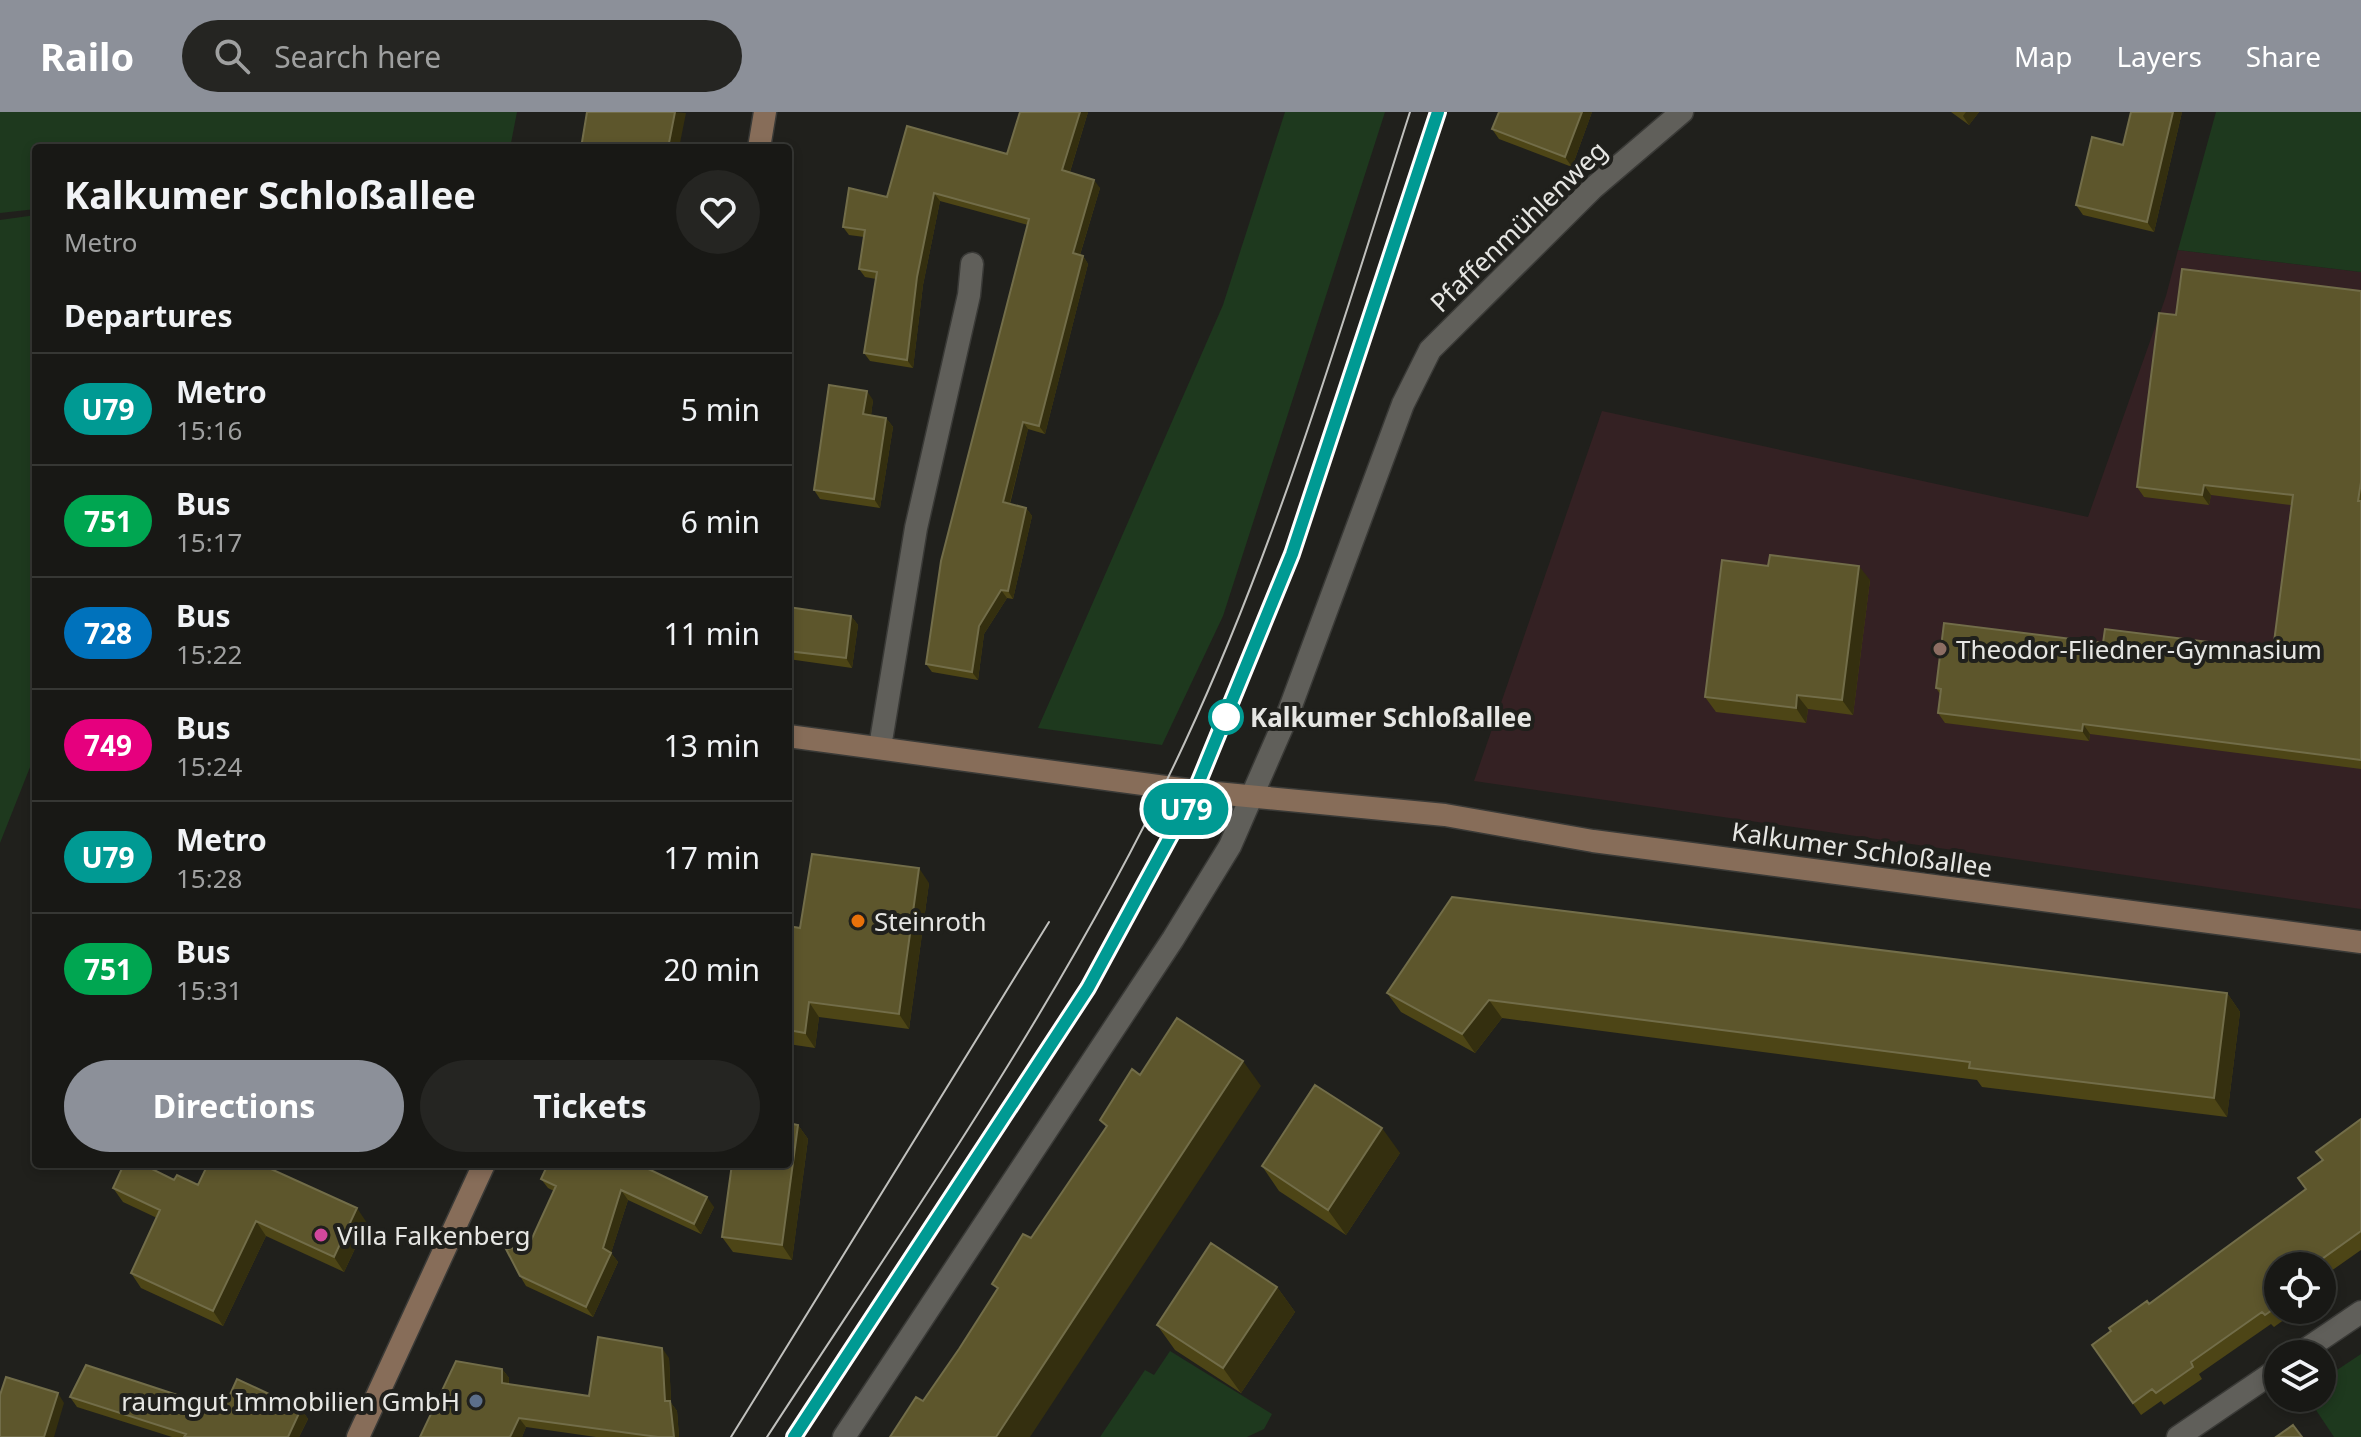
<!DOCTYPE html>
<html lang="en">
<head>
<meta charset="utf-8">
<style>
  :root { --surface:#181815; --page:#252522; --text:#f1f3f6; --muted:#9fa0a0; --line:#363734; --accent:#8c9099 }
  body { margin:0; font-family:"Noto Sans",sans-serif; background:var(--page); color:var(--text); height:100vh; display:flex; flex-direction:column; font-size:30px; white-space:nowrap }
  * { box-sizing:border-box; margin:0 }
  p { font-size:26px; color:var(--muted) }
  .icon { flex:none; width:44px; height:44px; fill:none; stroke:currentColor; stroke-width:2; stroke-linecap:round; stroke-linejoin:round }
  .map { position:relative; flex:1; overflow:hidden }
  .side { position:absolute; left:32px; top:32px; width:760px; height:1024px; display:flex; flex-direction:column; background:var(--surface); border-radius:8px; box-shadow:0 4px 12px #0003,0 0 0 2px var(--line) }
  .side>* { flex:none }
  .badge { padding:0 16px; border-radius:26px; font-size:28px; line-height:52px }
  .controls { position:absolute; left:2264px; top:1140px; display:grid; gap:16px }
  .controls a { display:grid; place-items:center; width:72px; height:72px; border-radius:50%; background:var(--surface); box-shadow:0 4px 12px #0003,0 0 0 2px var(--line); font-size:40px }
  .map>.badge { position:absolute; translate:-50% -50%; box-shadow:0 0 0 4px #fff }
  h2 { padding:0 32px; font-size:30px; line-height:72px }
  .round { display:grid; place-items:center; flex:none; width:84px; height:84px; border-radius:42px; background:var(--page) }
  .summary { display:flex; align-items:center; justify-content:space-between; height:136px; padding:0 32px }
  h1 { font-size:38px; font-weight:700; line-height:60px }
  .button { display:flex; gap:16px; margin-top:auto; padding:16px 32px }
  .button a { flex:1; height:92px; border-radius:48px; background:var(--accent); color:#fff; font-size:32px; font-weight:700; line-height:92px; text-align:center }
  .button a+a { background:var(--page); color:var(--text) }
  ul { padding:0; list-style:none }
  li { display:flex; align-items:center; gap:24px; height:112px; padding:0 32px; border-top:2px solid var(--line) }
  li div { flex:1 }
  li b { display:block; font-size:30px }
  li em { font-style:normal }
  li .badge { min-width:88px; font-weight:700; text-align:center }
  header { display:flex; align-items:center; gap:48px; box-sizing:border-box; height:112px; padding:0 40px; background:var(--accent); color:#fff }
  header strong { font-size:38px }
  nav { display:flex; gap:44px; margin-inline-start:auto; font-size:28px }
  .search { width:560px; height:72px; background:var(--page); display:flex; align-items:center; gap:20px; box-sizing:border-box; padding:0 28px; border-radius:44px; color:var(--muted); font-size:30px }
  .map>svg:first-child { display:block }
  .education { fill:#342123 }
  .green { fill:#1e391e }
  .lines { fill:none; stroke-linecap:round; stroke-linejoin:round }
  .minor-casing { stroke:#3a3a37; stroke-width:25 }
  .secondary-casing { stroke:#3a3a37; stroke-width:25 }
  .minor { stroke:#605f5a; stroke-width:22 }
  .secondary { stroke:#876d59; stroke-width:22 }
  .tram { stroke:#c0c0bd; stroke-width:2 }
  .wall { fill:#4d4516 }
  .shaded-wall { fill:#342f0f }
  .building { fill:#5d562c; stroke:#726d49; stroke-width:2 }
  .line-casing { stroke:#fff; stroke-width:18 }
  .line { stroke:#009a93; stroke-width:12 }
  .education-dot { fill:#8d6e63; stroke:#20201c; stroke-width:3 }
  .stop-dot { fill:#fff; stroke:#009a93; stroke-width:4 }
  .food-dot { fill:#e8710a; stroke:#20201c; stroke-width:3 }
  .hotel-dot { fill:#d1479c; stroke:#20201c; stroke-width:3 }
  .service-dot { fill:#5c6f8a; stroke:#20201c; stroke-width:3 }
  .labels { text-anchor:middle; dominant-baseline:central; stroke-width:8; stroke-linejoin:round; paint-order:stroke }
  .street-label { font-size:26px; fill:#e6e6e3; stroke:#20201c }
  .poi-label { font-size:26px; fill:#e6e6e3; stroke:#20201c; text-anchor:start }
  .stop-label { font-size:26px; font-weight:bold; fill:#e6e6e3; stroke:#20201c; text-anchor:start }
</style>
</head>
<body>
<header>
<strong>Railo</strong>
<div class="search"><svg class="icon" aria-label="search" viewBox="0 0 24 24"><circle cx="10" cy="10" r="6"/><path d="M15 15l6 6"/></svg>Search here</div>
<nav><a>Map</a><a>Layers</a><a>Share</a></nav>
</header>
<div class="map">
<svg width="2361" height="1325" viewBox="0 0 2361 1325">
  <rect width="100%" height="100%" fill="#20201c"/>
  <path class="education" d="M2178,138L2361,160V797L1474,669L1602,299L2088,405L2166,184Z"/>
  <path class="green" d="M0,0H517L510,36H36V97L0,101Z
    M1285,0H1385L1223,504L1162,633L1038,616L1223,193Z
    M2216,0H2361V160L2178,138Z
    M36,103V640L0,731V108Z
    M1170,1239L1272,1302L1264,1317L1247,1325H1100L1145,1258L1154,1263Z
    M2361,1242V1325H2334L2308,1286H2322V1268Z"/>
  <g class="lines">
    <g class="minor-casing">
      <path id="minor" d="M880,635L916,416L969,183L972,152
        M2299,1242L2361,1200
        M844,1325L1173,827L1230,734L1289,599L1403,292L1430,238L1593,76L1682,0
        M2178,1325L2278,1257"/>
    </g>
    <g class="secondary-casing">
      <path id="secondary" d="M759,36L765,0
        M788,624L1195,679L1445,703L1593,729L2361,830
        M358,1325L484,1052"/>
    </g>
    <use href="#minor" class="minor"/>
    <use href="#secondary" class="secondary"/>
    <path class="tram" d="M731,1325L1049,810
      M767,1325C914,1099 1071,876 1185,630C1279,428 1342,212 1410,0
      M794,1325L1088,876L1195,679L1292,442L1438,0"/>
  </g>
  <path class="wall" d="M1088,0L1070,60L1100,76L1080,143L1083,144L1088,152L1045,322L1028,317L1010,392L1026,396L1032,404L1013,487L1007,486L984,522L978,568L932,560L926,552L1028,113L940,89L923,173L913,256L870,249L864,241L876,167L865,165L859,157L864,125L849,123L843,115L887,85L1007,42Z
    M1592,0L1572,55L1499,27L1492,17Z
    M1951,0H1979L1969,13Z
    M2131,0H2182L2154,120L2083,103L2076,93L2123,33Z
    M2361,179V657L2090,622L2089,629L1945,611L1938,601L1940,582L1936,576L2103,531L2273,538L2291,393L2211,383L2209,393L2144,385L2137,375L2176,203Z
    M873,288L871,303L886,306L893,315L880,396L820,387L814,378Z
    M1870,468L1853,603L1808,597L1806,611L1716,600L1705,585Z
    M788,495L851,504L858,513L852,556L788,547Z
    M929,771L909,917L819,905L815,936L788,932V814L800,816Z
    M1387,881H2227L2240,900L2227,1005L1982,975L1977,968L1502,906L1475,941L1401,900Z
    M2361,1007V1138L2324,1164L2328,1170L2322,1175V1154H2278V1198H2298L2274,1215L2271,1212L2199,1262L2202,1267L2164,1293L2161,1289L2141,1303L2092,1233L2149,1192L2306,1077L2322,1049Z
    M798,1013L808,1027L792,1148L733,1140L722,1125Z
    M1400,1041L1346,1123L1279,1079L1262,1054Z
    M548,1052L714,1095L701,1122L628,1088L611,1141L618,1150L593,1205L526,1174L520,1164L528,1135L554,1079L548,1076L541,1067Z
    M174,1068L198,1073L367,1111L344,1160L266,1124L223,1214L141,1176L131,1161L157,1106L123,1090L113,1076Z
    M1277,1175L1295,1200L1241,1281L1175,1238L1157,1213Z
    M669,1246L671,1291L677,1299L679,1325H596L526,1315L522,1325H420L502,1257L509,1266V1272L589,1284Z
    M70,1285L223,1298L301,1297L308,1307L299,1325H172L77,1295Z"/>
  <path class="shaded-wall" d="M675,0L686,1L679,36H668Z
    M1080,0H1088L1068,66L1062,58Z
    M1582,0H1592L1572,55L1565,45Z
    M1966,0H1979L1969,13L1963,4Z
    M2173,0H2182L2154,120L2147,110Z
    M1094,68L1100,76L1078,149L1073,141Z
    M934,81L940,89L923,173L913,256L907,248L917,165Z
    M1083,144L1088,152L1045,322L1039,314Z
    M867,279L873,288L870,311L863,302Z
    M886,306L893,315L880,396L874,387Z
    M1023,310L1028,317L1008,398L1003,390Z
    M2204,373L2211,383L2209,393L2202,383Z
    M1026,396L1032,404L1013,487L1008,479Z
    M1859,454L1870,468L1853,603L1842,588Z
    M1001,478L1007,486L984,522L978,568L972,560L979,514Z
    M851,504L858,513L852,556L846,546Z
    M1797,583L1808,597L1806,611L1796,596Z
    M2083,612L2090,622L2089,629L2082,619Z
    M919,756L929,771L909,917L899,902Z
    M2227,881L2240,900L2227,1005L2214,986Z
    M1489,888L1502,906L1475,941L1462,922Z
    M809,890L819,905L815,936L805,921Z
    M1243,949L1261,974L1030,1325H996Z
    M798,1013L808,1027L792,1148L782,1133Z
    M1382,1016L1400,1041L1346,1123L1328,1098Z
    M621,1078L628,1088L611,1141L618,1150L593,1205L586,1195Z
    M707,1085L714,1095L701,1122L694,1112Z
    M357,1096L367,1111L344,1160L334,1145Z
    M256,1109L266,1124L223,1214L213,1199Z
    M1277,1175L1295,1200L1241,1281L1223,1256Z
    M662,1236L669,1246L671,1291L677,1299L679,1325H674L665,1289Z
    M502,1257L509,1266L508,1281L502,1271Z
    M58,1281L64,1291L54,1325H44Z
    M301,1297L308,1307L299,1325H288Z
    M519,1306L526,1315L522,1325H510Z"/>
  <path class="building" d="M587,0H675L668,36H581Z
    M1020,0H1080L1062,58L1094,68L1073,141L1083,144L1039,314L1023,310L1003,390L1026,396L1008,479L1001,478L979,514L972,560L926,552L941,449L1029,107L934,81L917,165L907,248L864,241L877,160L859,157L865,118L843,115L849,76L887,85L907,14L1007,42Z
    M1499,0H1582L1565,45L1492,17Z
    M2131,0H2173L2147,110L2076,93L2092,25L2123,33Z
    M2182,157L2361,179V370L2358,389H2361V648L2083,612L2082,619L1938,601L1941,577L1936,576L1944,511L2103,531L2105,517L2273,538L2293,383L2204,373L2202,383L2137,375L2159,201L2176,203Z
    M829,273L867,279L863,302L886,306L874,387L814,378Z
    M1770,443L1859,454L1842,588L1797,583L1796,596L1705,585L1722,448L1768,454Z
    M788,495L851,504L846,546L788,539Z
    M812,742L919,756L899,902L809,890L805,921L788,918V814L800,816Z
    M1452,785L2227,881L2214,986L1969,956L1970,950L1489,888L1462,922L1387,881Z
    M1177,906L1243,949L996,1325H890L916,1285L923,1289L959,1237L998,1176L992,1172L1023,1122L1031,1126L1107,1014L1100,1008L1132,957L1140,963Z
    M1315,973L1382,1016L1328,1098L1262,1054Z
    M2361,1007V1119L2315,1152L2317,1154H2278V1194L2265,1203L2262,1200L2191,1250L2193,1255L2156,1281L2152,1277L2133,1291L2092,1233L2111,1219L2109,1216L2147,1189L2149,1192L2306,1077L2298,1066L2323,1048L2316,1040Z
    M788,1011L798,1013L782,1133L722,1125L732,1052H788Z
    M124,1052H142L174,1068L177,1063L198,1073L208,1052H260L357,1096L334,1145L256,1109L213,1199L131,1161L160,1098L113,1076Z
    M548,1052H638L707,1085L694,1112L621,1078L603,1136L611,1141L586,1195L520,1164L506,1137L528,1135L556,1074L541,1067Z
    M1211,1131L1277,1175L1223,1256L1157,1213Z
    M598,1225L662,1236L665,1289H670L674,1325H658L519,1306L510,1325H420L456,1249L502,1257V1271L589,1284Z
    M86,1253L223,1298L237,1267L301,1297L288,1325H184L186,1322L70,1285Z
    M6,1265L58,1281L44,1325H0V1283Z
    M2293,1313L2302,1325H2276Z"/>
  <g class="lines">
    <g class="line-casing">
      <path id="line" d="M794,1325L1088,876L1195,679L1292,442L1438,0"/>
    </g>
    <use href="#line" class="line"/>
  </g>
  <circle class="education-dot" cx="1940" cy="537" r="8"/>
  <circle class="stop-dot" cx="1226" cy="605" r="16"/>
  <circle class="food-dot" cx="858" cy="809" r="8"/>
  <circle class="hotel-dot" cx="321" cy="1123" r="8"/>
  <circle class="service-dot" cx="476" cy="1289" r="8"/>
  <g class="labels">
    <g class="street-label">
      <text transform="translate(1518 114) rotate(-44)">Pfaffenmühlenweg</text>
      <text transform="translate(1862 737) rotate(8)">Kalkumer Schloßallee</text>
    </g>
    <g class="poi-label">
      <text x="1956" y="537">Theodor-Fliedner-Gymnasium</text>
      <text x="874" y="809">Steinroth</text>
      <text x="337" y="1123">Villa Falkenberg</text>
      <text x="460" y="1289" text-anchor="end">raumgut Immobilien GmbH</text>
    </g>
    <g class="stop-label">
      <text x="1250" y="605">Kalkumer Schloßallee</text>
    </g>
  </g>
</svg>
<div class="controls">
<a><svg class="icon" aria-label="locate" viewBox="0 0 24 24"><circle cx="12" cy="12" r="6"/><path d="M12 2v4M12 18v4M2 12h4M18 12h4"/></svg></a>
<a><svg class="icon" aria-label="layers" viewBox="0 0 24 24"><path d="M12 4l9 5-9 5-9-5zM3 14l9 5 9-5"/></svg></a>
</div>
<b class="badge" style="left:1186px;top:697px;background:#009a93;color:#fff">U79</b>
<section class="side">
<div class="summary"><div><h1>Kalkumer Schloßallee</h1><p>Metro</p></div><a class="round"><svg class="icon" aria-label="heart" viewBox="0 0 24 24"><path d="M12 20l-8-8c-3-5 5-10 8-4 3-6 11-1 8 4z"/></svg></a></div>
<h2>Departures</h2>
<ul>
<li><span class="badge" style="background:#009a93;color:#fff">U79</span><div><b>Metro</b><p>15:16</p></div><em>5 min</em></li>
<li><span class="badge" style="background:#00a651;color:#fff">751</span><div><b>Bus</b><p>15:17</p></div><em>6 min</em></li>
<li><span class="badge" style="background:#0072bc;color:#fff">728</span><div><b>Bus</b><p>15:22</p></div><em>11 min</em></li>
<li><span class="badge" style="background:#e6007e;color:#fff">749</span><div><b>Bus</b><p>15:24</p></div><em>13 min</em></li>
<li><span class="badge" style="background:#009a93;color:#fff">U79</span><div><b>Metro</b><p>15:28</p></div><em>17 min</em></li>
<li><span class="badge" style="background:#00a651;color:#fff">751</span><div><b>Bus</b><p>15:31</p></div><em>20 min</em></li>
</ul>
<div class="button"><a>Directions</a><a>Tickets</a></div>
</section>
</div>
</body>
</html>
